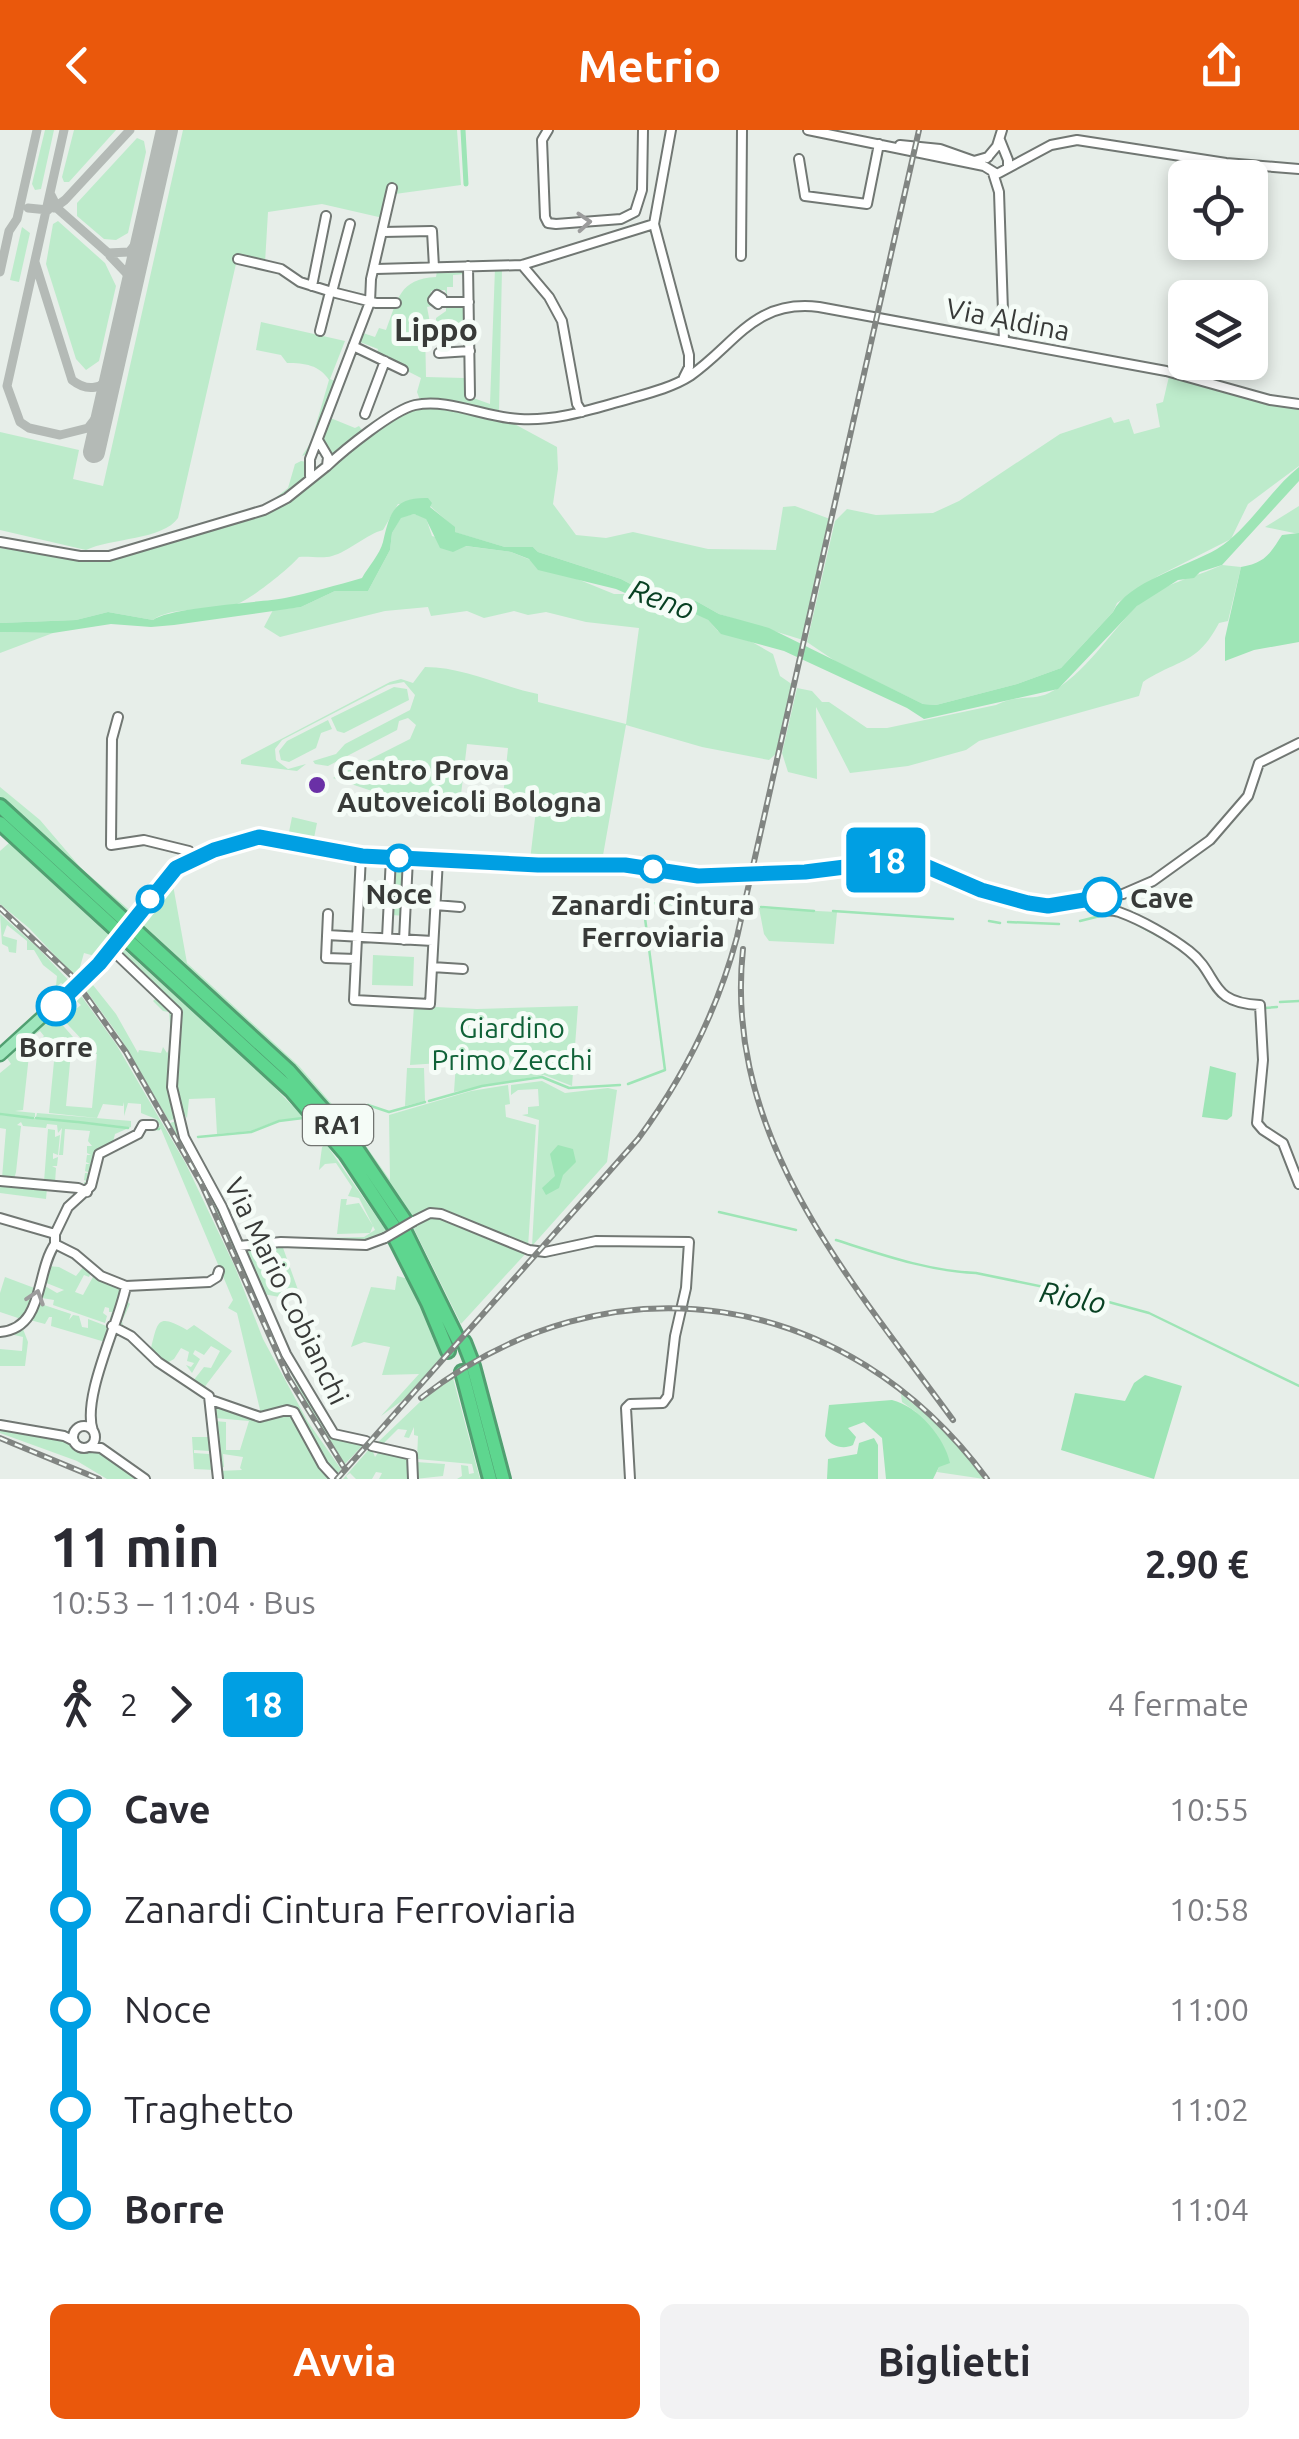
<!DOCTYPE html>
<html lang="it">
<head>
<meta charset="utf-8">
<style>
  :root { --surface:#fff; --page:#f2f2f3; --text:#2b2b33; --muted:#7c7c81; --accent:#ea580c }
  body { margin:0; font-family:Ubuntu,sans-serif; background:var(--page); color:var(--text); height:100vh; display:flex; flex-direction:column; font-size:38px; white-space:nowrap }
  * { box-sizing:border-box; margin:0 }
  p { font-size:32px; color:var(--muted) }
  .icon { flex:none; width:55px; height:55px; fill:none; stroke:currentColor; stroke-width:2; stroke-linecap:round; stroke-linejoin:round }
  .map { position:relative; height:1349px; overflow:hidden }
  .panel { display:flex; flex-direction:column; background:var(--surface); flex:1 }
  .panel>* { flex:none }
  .badge { padding:0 20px; border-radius:8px; font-size:35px; line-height:65px }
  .controls { position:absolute; left:1168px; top:30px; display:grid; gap:20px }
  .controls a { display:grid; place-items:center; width:100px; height:100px; border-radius:15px; background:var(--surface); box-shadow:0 5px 15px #0003; font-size:50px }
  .map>.badge { position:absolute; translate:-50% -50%; box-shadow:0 0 0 5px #fff }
  .legs { display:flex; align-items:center; gap:15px; height:110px; padding:0 50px; font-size:32px }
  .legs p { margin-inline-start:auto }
  .head { display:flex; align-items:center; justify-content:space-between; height:170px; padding:0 50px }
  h1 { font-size:55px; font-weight:700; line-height:75px }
  .button { display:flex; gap:20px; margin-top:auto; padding:20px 50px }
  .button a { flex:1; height:115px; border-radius:15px; background:var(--accent); color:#fff; font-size:40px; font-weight:700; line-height:115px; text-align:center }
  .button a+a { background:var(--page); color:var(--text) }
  ul { padding:0 50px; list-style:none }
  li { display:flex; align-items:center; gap:35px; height:100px; font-size:38px }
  li i { display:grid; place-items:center; width:15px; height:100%; margin:0 12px; background:currentColor }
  li i::after { content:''; width:25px; height:25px; margin:-12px; border:8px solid; border-radius:50%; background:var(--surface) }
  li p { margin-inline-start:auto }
  li:first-child i { background:linear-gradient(#0000 50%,currentColor 0) }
  li:last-child i { background:linear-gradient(currentColor 50%,#0000 0) }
  header { display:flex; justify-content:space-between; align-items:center; height:130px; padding:0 50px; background:var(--accent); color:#fff; font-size:45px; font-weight:700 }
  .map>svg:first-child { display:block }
  .green { fill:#bdebcb }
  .water { fill:#9ee5b6 }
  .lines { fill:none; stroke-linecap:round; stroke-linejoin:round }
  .stream { stroke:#9ee5b6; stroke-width:2.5 }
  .canal { stroke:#9ee5b6; stroke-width:5 }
  .taxiway { stroke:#b4bab6; stroke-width:9 }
  .runway { stroke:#b4bab6; stroke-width:22 }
  .minor-casing { stroke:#717773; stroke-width:12 }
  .major-casing { stroke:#519f71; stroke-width:15 }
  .highway-casing { stroke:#519f71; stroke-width:18 }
  .minor { stroke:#fff; stroke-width:8 }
  .major { stroke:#9ee6bc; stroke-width:10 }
  .highway { stroke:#5ed68f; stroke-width:12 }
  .rail-casing { stroke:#818582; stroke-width:6 }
  .rail { stroke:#f5fcf7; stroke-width:2.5; stroke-dasharray:8; stroke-linecap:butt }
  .minor-bridge-casing { stroke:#717773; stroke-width:12; stroke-linecap:butt }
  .minor-bridge { stroke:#fff; stroke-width:8 }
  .oneway { stroke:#9c9c9c }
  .line-1-casing { stroke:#fff; stroke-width:22 }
  .line-1 { stroke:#009fe3; stroke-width:15 }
  .poi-dot { fill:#6a30a6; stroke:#f5fcf7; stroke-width:4 }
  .stop-1-dot { fill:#fff; stroke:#009fe3; stroke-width:5 }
  .labels { text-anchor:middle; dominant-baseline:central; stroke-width:10; stroke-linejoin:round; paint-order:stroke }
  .shield { fill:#f5fcf7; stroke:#717471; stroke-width:2.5 }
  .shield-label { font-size:25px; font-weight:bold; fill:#383a38 }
  .street-label { font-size:28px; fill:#383a38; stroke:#f5fcf7 }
  .poi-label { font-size:28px; font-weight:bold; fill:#383a38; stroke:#f5fcf7; text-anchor:start }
  .stop-label { font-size:28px; font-weight:bold; fill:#383a38; stroke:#f5fcf7 }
  .park-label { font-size:28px; fill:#106238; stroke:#f5fcf7 }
  .water-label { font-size:30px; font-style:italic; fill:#084123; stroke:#f5fcf7 }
  .quarter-label { font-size:32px; font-weight:bold; fill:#383a38; stroke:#f5fcf7 }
</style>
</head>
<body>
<header><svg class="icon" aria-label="back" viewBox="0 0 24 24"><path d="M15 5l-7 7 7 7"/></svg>Metrio<svg class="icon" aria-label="share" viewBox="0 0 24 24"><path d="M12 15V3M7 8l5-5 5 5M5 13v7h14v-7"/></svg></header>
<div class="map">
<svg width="1299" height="1349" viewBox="0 0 1299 1349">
  <rect width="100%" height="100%" fill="#e7eee9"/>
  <path class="green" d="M45,0H54L41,59L35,60L32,54Z
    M74,0H116L69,52H64L62,47Z
    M183,0H457L461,55L395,64L396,59L391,58L383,88L322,74L268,82L265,133L238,125L178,388C163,410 111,408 86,420L0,400V302L79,320L73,349L103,356Z
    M137,8L144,11L146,22L128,103L116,110L104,109L77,86V73Z
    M58,91L105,133L116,156L99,231L86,240L76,229L46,134L53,94Z
    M22,97L30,103L19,152L10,150Z
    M495,138L502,139L499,281L420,270L417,262L421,248L376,225L378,219L360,212L363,203L375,207L379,198L386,200C398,169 399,149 436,147L437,141L463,140L465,144L453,145V157H447V166L445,160L431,161L432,176L427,177L430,193H436V188L446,181V176L465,175V195L425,198L426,247L464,248L465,265L490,274Z
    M261,192L345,211L330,249L337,252L312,322L302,326L311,312L329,250C319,235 305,233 287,233L281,225L256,220Z
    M1170,242L1299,277V336L1248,374L1231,409L1158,446L1117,473L1113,482L1061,538L1017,554L936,575L923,574L838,533L807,512L835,391L847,379L876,385L933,383L959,371L1060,304L1111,287L1114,293L1129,289L1134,304L1160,297L1156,274L1163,272Z
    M422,274L494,283L557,317L558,339L553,374L576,405L606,408L633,402L708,419L776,420L783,377L795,376L830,389L803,510L719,484L696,471L674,469L636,457L621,449L538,422L533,417H505L454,402V397L430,376L398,374L383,400C367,404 348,422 332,426C323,429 310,426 299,427C290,438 250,470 237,474C215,481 171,476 153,490L108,482L76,490L0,493V418L101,432L266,381L378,295Z
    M328,287L355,298L359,296L364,303L340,322L329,323L320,310Z
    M301,331L307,332L308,348L277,373L202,395L269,373L288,358L295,334Z
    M1299,376V404L1265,397Z
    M414,384L426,388L432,406L465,416L511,422L614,464H626L641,475L691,481L708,490L718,501L752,512L773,524L780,546L793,555L778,622L769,630L702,617L626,595L602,731L530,730L536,680L502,676L508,618L467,614L460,673L381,664L333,648L410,609L416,595L408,588L399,591L397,600L328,636L315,634L313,631L336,624L345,614L410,580L415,565L404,552L388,555L282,610L275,619L276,630L288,639L306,634L297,641L241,634V630L390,552L401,549L413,553L425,537C464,537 499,556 538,564V572L626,594L639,498L586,492L546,482L528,485L514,481L484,488L467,481L431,486L428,477L385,481L280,507L264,497L273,480L301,477L335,461H368L390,420L392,403L401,387Z
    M1222,435L1241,437L1228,491L1219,493C1197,535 1180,528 1143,552L1139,566L979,611L966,620L908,636L850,643L816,577L817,649L788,642L782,623L797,558L812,561L822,572H829L867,598H887L996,575C1016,564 1033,571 1049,563C1084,546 1111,501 1138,475C1162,453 1194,448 1222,435Z
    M0,502L53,503L0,523Z
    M394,557L407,559L409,570L344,603L337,601L331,588Z
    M328,590L332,599L321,603L316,618L289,632L281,630L279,621L287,611Z
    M0,657L40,690L81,738L134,784L130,788L0,671Z
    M292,687L317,693L313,713L288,707Z
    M9,713L114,810L98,827L84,823L80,837L85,843L78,850L29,798L0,774V721Z
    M394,740L407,741L405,786L392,785Z
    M168,753L173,755L187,833L299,936L356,1002L390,1050L389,985L471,961L508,955L510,974L505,975L506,987L536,995L528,1117L446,1084L409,1090L294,937L136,793Z
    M759,778L837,782L834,814L769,811L764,804Z
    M0,784L38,818L73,855L68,858L61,853L46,866L49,859L56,856L57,846L43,835L34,820H27V811L7,795L3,806L17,810L16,823L9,822L8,817L2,814Z
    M120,816L260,942L305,989L279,990L251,1001L217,1004L215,968L189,969L187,988L184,984L180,985L174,959L180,879L117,820Z
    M373,825L414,827L413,856L372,855Z
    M89,850L116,884L138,923L139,920L161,923L163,917L167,923L172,915L169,882L163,881L153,871L158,866L175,885L169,966L176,988L169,991L119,906L82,855Z
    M77,860L116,914L186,1034L235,1137L263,1209L308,1292L341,1339L336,1346L327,1336L297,1281L261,1284L237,1183L228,1178L233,1170L161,999L144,998L160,996L156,989L141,983V974L128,973L124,986V972L123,976L103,974L97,988L49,983L55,921L62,919L46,918L39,911L44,906L40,901L34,905L32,902L52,883L80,915L79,922H71L66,976L92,978L97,924L89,923L87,915L55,881L58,878L67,886L81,875L71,866Z
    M414,876L477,879L578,876L572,956L544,945L454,962L456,932L410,935Z
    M29,905L37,918L30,916L23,980L15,981L35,983V987L0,984V943L11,934L5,925Z
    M407,938H424L425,971L405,976Z
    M542,951L565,963L608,958L617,960L607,1032L532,1116L539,990L522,985L528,984V977L539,976L538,959L518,960L511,965V955Z
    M37,983L131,991V997L115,1004L113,1012L97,1022L90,1053L88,1056L84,1055V1052H89L84,1050L85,1043H90L85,1041L86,1034H90L86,1032L87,1025H91L87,1023V1016H92L88,1011L90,1001L65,999L63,1025H59L62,998L58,1003L57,995L47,994L46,998L23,996L21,992L17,995L21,996L16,1042L14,1049L2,1048L6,999L0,998V985L129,997L36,987Z
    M176,991L261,1173L335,1308L359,1309L365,1313L345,1334C275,1238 236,1105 170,993Z
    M48,999L55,1000V1007L60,1005L58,1025L53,1023V1029L58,1027L57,1036H52L56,1038L55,1053L44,1052Z
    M326,1014L388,1103L371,1113L290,1109L364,1107L375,1100L359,1068L348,1066L352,1057L336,1033L325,1034L319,1040L322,1017Z
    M0,1053L47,1058L46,1069L0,1063Z
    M341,1069H347L346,1075L359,1073L373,1096L370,1103L337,1104Z
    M431,1086L528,1121L461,1194L412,1095Z
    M277,1113L282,1115L302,1171L263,1164L296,1235L243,1121L253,1116L251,1122L259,1133L257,1115Z
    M48,1136L59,1137L76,1146L84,1136L91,1142L89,1147L84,1145L75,1162L83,1165L94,1145L99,1151L102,1149L124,1158L110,1195L108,1194L112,1182H109V1178L105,1177L103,1183L107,1186L105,1193L53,1175L54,1170L42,1168L45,1156L57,1163L64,1160L44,1152Z
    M397,1146L413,1150L445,1224L403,1270L381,1286L419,1244L382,1245L390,1217L364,1212L351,1217L371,1157L395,1160Z
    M5,1147L37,1159L24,1190L0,1182V1163Z
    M126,1170L130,1174L122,1191L123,1196L151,1218C158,1191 157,1183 187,1200L194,1195L232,1221L203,1259L193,1251L204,1237L211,1238L220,1221L211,1216L204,1225L195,1220L193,1224L200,1229L192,1243L186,1235L191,1237L194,1233L187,1231L189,1222L181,1218L174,1229L165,1234L117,1195Z
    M38,1173L71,1184L69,1190L73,1185L79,1186L82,1197L88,1198V1189L109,1197L105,1212L51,1196L52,1187H49L45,1194L30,1190H34L31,1188Z
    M23,1199L28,1212L25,1236H0V1219L22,1221L23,1207L10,1204Z
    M453,1248L480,1349H457L462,1346L461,1335L468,1336L469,1344L474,1343L472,1334L417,1329L418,1306L414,1305V1297L409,1308L404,1307L407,1300L398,1299L380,1317L375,1315L422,1270Z
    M901,1264L952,1306L984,1349L937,1342L939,1337L916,1282L902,1272Z
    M213,1274L244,1283V1287L256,1291L290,1282L333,1349H219L218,1341L242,1340L240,1338L243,1327L223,1324L224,1337L219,1338L214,1291L226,1292V1320H240L249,1291L215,1288Z
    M0,1300L66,1311L80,1322L101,1321L142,1349H107L77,1331L0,1303Z
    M192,1307H213L212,1324L209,1321L194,1320V1323L209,1324L211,1337L215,1340L194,1339Z
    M371,1317L375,1327L380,1320L411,1326L412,1349H379L382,1343L376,1342L372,1349H356L350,1343L346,1346L348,1349H343Z
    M416,1332L445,1334L443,1346L415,1349Z"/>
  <path class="water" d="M1299,337V351L1222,435L1200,442L1194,448L1178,450L1137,476L1058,559L924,589L907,578L784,521L721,504L708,490L691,482L666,481L616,459L538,440L529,429L511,422L466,416L453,422L440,418L426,389L414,384L401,388L392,403L390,420L368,461H335L301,477L174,495L151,497L111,494L53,503L0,502V493L76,490L108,482L153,490C170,477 258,473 285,468C310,463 337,455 362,448C368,437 380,424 383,412C390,382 394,367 428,368L432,373L430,377L455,397V402L505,417H533L538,422L621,449L636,457L674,469L696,471L719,484L769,498L923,574L936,575L1017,554L1061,538L1113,482C1127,452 1188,436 1217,419C1249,399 1269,361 1299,337Z
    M1299,403V512L1254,520L1225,531V508L1241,437C1265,433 1270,424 1282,405Z
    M1210,936L1236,943L1232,986L1227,990L1202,987Z
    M558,1015L573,1019L576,1032L563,1045L559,1058L546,1065L542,1058L555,1046L550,1024Z
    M1145,1245L1182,1256L1154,1349L1061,1320L1075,1263L1125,1271L1134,1253Z
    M892,1270C918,1276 945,1308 950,1333L939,1337L933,1349H886L882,1308L864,1292L848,1298L856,1307L853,1315C843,1320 830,1316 825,1306L829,1275Z
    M874,1308L878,1315V1349H827L828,1329L857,1324L859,1313Z"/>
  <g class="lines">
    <path class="stream" d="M761,777L814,781
      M833,781L953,789
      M1127,789L1173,814
      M989,791L1000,793
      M1080,791L1100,786
      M1008,792L1059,794
      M1280,872L1299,871
      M1265,878L1277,877
      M628,954L665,940L643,773L733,776
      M429,971L482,956L542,947L569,958L620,955
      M343,981L368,975L389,982L425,972
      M0,984L33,988
      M36,988L77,992
      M78,992L128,998
      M146,999H159
      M198,1007L251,1002L279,991L303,988
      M719,1082L796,1100
      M836,1110C883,1125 928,1141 976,1143L1083,1165L1149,1183L1299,1256"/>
    <path class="canal" d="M463,0L466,54"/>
    <path class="taxiway" d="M64,0L7,256L20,292L29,298L60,305L88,298L105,276
      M51,65L58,79L108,123L129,122L143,105
      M28,78L48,80
      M54,78L65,70L130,0
      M110,126L129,146L131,162
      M35,132L72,250C87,262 104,260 112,242
      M0,142L9,101L17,89L37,0"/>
    <path class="runway" d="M94,322L167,0"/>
    <g class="minor-casing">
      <path id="minor" d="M548,0L542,10L545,87L548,93L556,94L621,89L635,82L642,60L643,0
        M671,0L654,94L689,225V237L684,247
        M808,0L984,36L997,44L1051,15L1077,10L1226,33L1299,39
        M1000,10L1008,30V37
        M900,15L940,19L974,31L988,27
        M987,28L997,16L1002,0
        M799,29L805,66L867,74L879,14
        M993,43L999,62L1004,211
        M383,102L432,101L434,137
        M741,126L742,0
        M238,129L281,139L300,152L332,162L376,173H396
        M522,135L549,167L562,191L577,274L582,282
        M468,136L470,265
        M376,139L522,135L654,94
        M312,156L326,86
        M332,162L350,94
        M437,165L442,168L438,174L433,170Z
        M441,172H469
        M320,201L330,162
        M353,216L403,240
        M439,223L470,221
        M365,284L385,231
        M327,336C344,320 393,280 415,275C449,268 486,288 520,289C554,291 586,281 618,272C641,265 670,259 690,246C736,214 754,169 819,177L1166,241L1270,270L1299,274
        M310,346V329L370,172L371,149L392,58
        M0,412L80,426H109L264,380L287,368L327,336L328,327L318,310
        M118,587L112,609L111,715L144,710L189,721
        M361,725L354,870L430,874L438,729
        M756,744L805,742L909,729L990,763L1039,775L1123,764L1153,751L1210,710L1248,666L1259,633L1299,613
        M1090,769L1096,779C1104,782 1111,779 1119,782C1141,790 1170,806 1189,821C1220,845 1207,873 1260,875L1263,930L1257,993L1263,1000L1283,1013L1299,1054
        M435,775L460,777
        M328,784L326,828L356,829
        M327,805L433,811
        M387,808L391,727
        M404,810L408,728L538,735L618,734L683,745L750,744
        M111,819L177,882L172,957L184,1007L222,1077L286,1224L334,1304L366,1311
        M432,837L463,839
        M0,1051L78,1058L87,1062
        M0,1088L55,1104
        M414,1091L430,1083L441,1084L529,1120L545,1122L596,1111L689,1112L686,1158L675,1206L668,1266L663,1273L630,1274L626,1278L630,1349
        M55,1114L75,1124L101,1146L126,1156L209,1152L217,1147L219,1141
        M239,1116L281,1112L366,1115L385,1108
        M112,1196L131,1206L158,1232L209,1266L218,1349
        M0,1202C45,1198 35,1143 55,1114V1104L68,1077L91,1056L99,1024L138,1004L143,995H153
        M211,1270L260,1287L287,1280L294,1282L323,1335L334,1347
        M0,1295L64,1306L74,1311
        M73 1307a11 11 0 1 1 22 0a11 11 0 1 1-22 0Z
        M93,1301C81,1267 120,1191 126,1156
        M372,1316L412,1325L413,1349
        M90,1317L101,1318L145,1349"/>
    </g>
    <g class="major-casing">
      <path id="major" d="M176,738L214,720L259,707L355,725L408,728
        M133,791L178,736
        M80,853L116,813
        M0,925L75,857"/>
    </g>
    <g class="highway-casing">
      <path id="highway" d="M0,676L289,941L354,1015L406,1092
        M0,693L291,960L346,1024L395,1098
        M404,1100L458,1210
        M394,1106L428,1173L448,1221
        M464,1212L471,1230
        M473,1236L503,1349
        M462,1242L490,1349"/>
    </g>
    <use href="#minor" class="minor"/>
    <use href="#major" class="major"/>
    <use href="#highway" class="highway"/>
    <g class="rail-casing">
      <path id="rail" d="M0,778L71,845L126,922L201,1053L288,1247L343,1336
        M743,819C723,1007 850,1149 953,1290
        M421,1268C609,1121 847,1159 987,1349
        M0,1308L99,1349
        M337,1349L638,1009C684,947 717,882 737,807L919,0"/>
    </g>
    <use href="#rail" class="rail"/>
    <g class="minor-bridge-casing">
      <path id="minor-bridge" d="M385,1108L414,1091"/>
    </g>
    <use href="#minor-bridge" class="minor-bridge"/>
  </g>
  <defs><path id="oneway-chevron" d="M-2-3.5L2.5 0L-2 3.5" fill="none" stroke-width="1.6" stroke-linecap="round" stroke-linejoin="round" transform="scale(2.5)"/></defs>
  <g class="oneway">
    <use href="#oneway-chevron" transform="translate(584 92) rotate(-4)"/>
    <use href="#oneway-chevron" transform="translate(36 1167) rotate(-72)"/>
  </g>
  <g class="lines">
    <g class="line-1-casing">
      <path id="line-1" d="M56,876L99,834L176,738L214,720L259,707L362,726L538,735H625L698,746L805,742L909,729L981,760L1028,773L1048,776L1102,767"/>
    </g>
    <use href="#line-1" class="line-1"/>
  </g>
  <circle class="poi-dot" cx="317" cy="655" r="10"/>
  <g class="stop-1-dot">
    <circle cx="399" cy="728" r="12"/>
    <circle cx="653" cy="739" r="12"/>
    <circle cx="1102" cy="767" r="18"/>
    <circle cx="150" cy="769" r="12"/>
    <circle cx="56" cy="876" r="18"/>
  </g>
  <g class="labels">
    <rect class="shield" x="303" y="975" width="70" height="40" rx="8"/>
    <g class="shield-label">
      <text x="338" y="995">RA1</text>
    </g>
    <g class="street-label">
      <text transform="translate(1008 189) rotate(11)">Via Aldina</text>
      <text transform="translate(287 1161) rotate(64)">Via Mario Cobianchi</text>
    </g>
    <g class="poi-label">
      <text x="337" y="639">Centro Prova<tspan x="337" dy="32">Autoveicoli Bologna</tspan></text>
    </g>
    <g class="stop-label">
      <text x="399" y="763">Noce</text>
      <text x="1130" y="767" text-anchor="start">Cave</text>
      <text x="653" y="774">Zanardi Cintura<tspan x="653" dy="32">Ferroviaria</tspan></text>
      <text x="56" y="916">Borre</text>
    </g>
    <g class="park-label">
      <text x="512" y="897">Giardino<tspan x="512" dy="32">Primo Zecchi</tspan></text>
    </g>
    <g class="water-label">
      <text transform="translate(662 469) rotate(20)">Reno</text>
      <text transform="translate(1073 1167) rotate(11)">Riolo</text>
    </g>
    <g class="quarter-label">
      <text x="436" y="199">Lippo</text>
    </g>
  </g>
</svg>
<div class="controls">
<a><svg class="icon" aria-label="locate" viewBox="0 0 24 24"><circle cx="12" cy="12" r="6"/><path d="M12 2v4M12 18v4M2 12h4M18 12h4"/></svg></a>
<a><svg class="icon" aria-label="layers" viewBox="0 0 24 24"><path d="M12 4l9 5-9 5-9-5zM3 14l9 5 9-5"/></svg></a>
</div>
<b class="badge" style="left:886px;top:730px;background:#009fe3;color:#fff">18</b>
</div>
<section class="panel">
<div class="head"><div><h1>11 min</h1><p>10:53 – 11:04 · Bus</p></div><b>2.90 €</b></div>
<div class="legs"><svg class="icon" aria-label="walk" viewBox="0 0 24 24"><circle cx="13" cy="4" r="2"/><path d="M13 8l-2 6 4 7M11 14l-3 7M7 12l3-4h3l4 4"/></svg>2<svg class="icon" aria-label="forward" viewBox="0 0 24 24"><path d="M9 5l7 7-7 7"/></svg><b class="badge" style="background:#009fe3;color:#fff">18</b><p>4 fermate</p></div>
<ul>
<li><i style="color:#009fe3"></i><b>Cave</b><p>10:55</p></li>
<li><i style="color:#009fe3"></i><span>Zanardi Cintura Ferroviaria</span><p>10:58</p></li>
<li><i style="color:#009fe3"></i><span>Noce</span><p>11:00</p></li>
<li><i style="color:#009fe3"></i><span>Traghetto</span><p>11:02</p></li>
<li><i style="color:#009fe3"></i><b>Borre</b><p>11:04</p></li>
</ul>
<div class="button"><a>Avvia</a><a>Biglietti</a></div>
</section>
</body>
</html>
